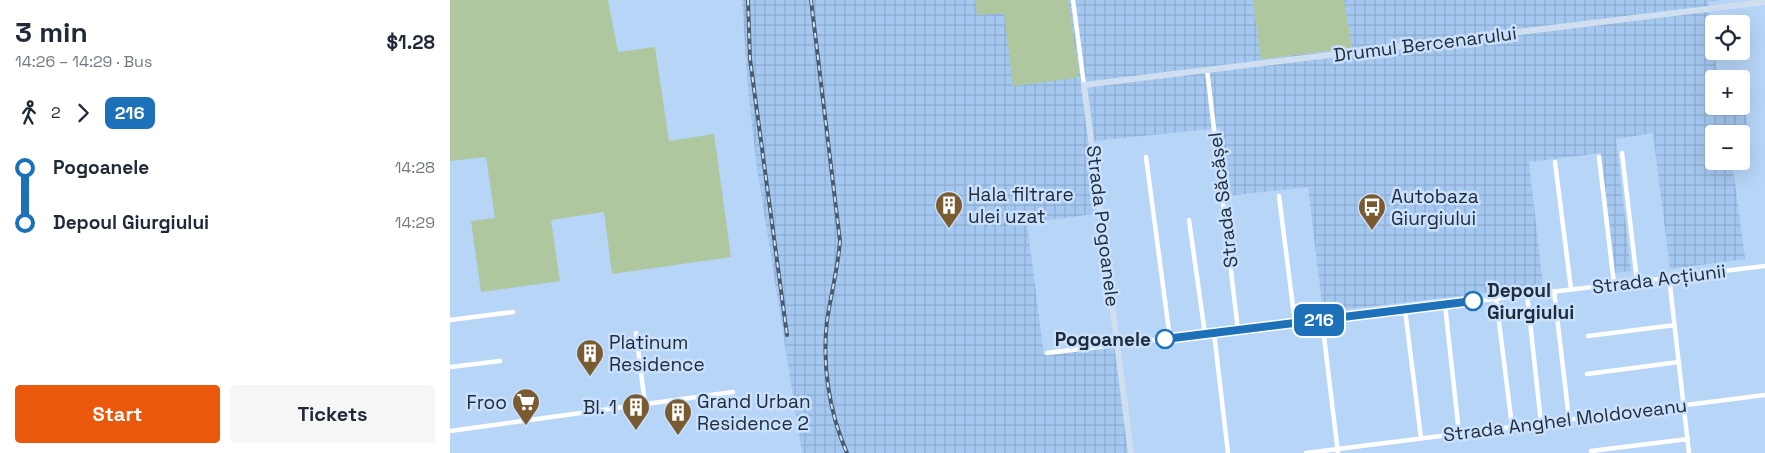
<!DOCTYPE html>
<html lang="en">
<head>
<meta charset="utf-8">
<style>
  :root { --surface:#fff; --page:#f6f6f7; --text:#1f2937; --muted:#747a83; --accent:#ea580c }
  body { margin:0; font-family:"Space Grotesk",sans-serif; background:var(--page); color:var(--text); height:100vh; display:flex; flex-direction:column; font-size:19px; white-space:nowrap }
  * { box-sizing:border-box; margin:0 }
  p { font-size:16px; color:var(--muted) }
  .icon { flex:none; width:28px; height:28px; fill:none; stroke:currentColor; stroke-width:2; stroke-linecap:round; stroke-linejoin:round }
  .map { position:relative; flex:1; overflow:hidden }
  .side { display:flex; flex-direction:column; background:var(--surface); width:450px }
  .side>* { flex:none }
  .badge { padding:0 10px; border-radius:8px; font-size:18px; line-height:32px }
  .fabs { position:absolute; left:1255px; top:15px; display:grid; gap:10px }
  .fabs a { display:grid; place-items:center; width:45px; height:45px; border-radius:5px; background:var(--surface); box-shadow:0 5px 20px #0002; font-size:25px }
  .map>.badge { position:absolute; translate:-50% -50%; box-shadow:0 0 0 2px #fff }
  .legs { display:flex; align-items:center; gap:8px; height:55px; padding:0 15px; font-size:16px }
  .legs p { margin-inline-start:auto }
  .summary { display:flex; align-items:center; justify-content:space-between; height:85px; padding:0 15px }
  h1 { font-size:28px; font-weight:600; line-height:38px }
  .button { display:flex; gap:10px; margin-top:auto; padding:10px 15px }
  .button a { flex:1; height:58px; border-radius:5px; background:var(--accent); color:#fff; font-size:20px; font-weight:600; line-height:58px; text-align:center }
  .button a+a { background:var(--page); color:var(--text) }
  ul { padding:0 15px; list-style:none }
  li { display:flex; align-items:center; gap:18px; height:55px; font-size:19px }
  li i { display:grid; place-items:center; width:8px; height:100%; margin:0 6px; background:currentColor }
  li i::after { content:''; width:12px; height:12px; margin:-6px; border:4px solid; border-radius:50%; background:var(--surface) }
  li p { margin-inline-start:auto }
  li:first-child i { background:linear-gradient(#0000 50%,currentColor 0) }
  li:last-child i { background:linear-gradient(currentColor 50%,#0000 0) }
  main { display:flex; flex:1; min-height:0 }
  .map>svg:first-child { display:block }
  .industrial { fill:url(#industrial-grid) }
  .grass { fill:#afc79e }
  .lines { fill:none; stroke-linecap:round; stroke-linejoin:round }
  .street { stroke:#fff; stroke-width:4.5 }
  .secondary { stroke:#d0dff0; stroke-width:6 }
  .rail-casing { stroke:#4a5b6e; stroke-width:4 }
  .rail { stroke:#c9e1fd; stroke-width:2; stroke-dasharray:5.5; stroke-linecap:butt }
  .line-1-casing { stroke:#fff; stroke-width:11 }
  .line-1 { stroke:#1d71b8; stroke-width:8 }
  .stop-1-dot { fill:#fff; stroke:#1d71b8; stroke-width:2.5 }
  .labels { text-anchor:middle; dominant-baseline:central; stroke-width:5; stroke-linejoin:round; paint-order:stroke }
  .street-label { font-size:19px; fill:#202c39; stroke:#c9e1fd }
  .poi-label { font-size:19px; fill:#202c39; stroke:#c9e1fd; text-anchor:start }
  .stop-label { font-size:19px; font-weight:bold; fill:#202c39; stroke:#c9e1fd; text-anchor:start }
</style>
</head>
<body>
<main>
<section class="side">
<div class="summary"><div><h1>3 min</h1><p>14:26 – 14:29 · Bus</p></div><b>$1.28</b></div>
<div class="legs"><svg class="icon" aria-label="walk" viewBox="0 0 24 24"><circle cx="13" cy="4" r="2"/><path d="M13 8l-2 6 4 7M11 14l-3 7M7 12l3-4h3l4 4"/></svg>2<svg class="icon" aria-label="forward" viewBox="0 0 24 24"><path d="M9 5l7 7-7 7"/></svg><b class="badge" style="background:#1d71b8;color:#fff">216</b></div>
<ul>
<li><i style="color:#1d71b8"></i><b>Pogoanele</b><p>14:28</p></li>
<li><i style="color:#1d71b8"></i><b>Depoul Giurgiului</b><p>14:29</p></li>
</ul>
<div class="button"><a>Start</a><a>Tickets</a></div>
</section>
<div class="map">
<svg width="1315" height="453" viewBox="0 0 1315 453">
  <defs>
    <pattern id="industrial-grid" width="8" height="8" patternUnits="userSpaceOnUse" patternTransform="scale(1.25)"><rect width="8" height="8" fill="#a5c8f0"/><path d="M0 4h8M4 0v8" fill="none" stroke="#8eaccf"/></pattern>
  </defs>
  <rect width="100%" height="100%" fill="#b7d5f7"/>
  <path class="industrial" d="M292,0H803L811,59L902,48L894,0H1271L1258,2L1267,72H1276L1277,79H1264V106H1291V95H1294L1298,132L1264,134V161H1282L1295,259L1220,269L1203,133L1166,139L1181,271L1165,273L1151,153L1079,162L1093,286L873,312L858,187L778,196L770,128L644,141V214L577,223L594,355L666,348L678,453H352L307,168L298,91Z"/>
  <path class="grass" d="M0,0H158L168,52L205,47L219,141L264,134L281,257L162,274L154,212L101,220L110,281L31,292L21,221L45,218L36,157L0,161Z
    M525,0H618L629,73L626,78L563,86L554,13L527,15Z
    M803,0H894L902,48L811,59Z"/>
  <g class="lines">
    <path class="street" d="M623,0L634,85
      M757,70L788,330
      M1172,153L1187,281
      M696,157L720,339
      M1149,157L1164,284
      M1105,162L1121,289
      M829,196L845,323
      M739,220L755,334
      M1219,277L1239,453
      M1104,291L1119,419
      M1077,294L1091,423
      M1046,298L1062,426
      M995,305L1009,433
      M955,310L971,438
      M0,320L63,312
      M872,320L888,453
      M186,333L195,404
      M764,333L778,453
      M1138,336L1225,325
      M597,353L1315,266
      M0,367L50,361
      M1137,374L1229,362
      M0,431L283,392
      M856,453L1315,395
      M1141,453V451L1238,439"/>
    <path class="secondary" d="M681,453L634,85L1315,2"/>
    <g class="rail-casing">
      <path id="rail" d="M298,0L300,59L337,335
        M361,0L390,241C388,268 381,294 377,321C372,365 379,412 397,453"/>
    </g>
    <use href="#rail" class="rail"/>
  </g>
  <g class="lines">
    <g class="line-1-casing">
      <path id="line-1" d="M715,339L1023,301"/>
    </g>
    <use href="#line-1" class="line-1"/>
  </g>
  <defs>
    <g id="building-pin" transform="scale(1.4375)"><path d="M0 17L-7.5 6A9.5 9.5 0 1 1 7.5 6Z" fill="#7a5a30" stroke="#c9e1fd"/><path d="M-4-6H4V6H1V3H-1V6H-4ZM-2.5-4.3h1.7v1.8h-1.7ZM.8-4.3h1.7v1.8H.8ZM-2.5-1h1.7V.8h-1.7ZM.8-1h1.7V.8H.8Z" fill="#fff"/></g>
    <g id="bus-pin" transform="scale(1.4375)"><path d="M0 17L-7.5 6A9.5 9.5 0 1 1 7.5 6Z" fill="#7a5a30" stroke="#c9e1fd"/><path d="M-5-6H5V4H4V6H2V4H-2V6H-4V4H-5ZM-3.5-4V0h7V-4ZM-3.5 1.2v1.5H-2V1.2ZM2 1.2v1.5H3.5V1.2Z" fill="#fff"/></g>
    <g id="supermarket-pin" transform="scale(1.4375)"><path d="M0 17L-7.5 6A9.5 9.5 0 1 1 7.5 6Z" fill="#7a5a30" stroke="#c9e1fd"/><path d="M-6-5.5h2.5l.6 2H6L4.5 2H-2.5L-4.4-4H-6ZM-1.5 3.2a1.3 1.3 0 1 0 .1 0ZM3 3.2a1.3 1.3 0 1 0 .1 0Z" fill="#fff"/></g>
  </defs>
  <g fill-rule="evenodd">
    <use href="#building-pin" x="499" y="205"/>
    <use href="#bus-pin" x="922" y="207"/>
    <use href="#building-pin" x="140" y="353"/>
    <use href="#supermarket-pin" x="76" y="402"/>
    <use href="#building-pin" x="186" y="407"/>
    <use href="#building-pin" x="228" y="412"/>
  </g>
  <g class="stop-1-dot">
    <circle cx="1023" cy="301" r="9"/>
    <circle cx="715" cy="339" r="9"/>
  </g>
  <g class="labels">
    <g class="street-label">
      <text transform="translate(975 44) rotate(-7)">Drumul Bercenarului</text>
      <text transform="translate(773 200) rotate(-97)">Strada Săcășel</text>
      <text transform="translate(653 226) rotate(83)">Strada Pogoanele</text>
      <text transform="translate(1209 279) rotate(-7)">Strada Acțiunii</text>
      <text transform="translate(1115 420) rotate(-7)">Strada Anghel Moldoveanu</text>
    </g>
    <g class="poi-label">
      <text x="518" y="194">Hala filtrare<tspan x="518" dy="22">ulei uzat</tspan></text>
      <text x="941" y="196">Autobaza<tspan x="941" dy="22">Giurgiului</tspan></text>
      <text x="159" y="342">Platinum<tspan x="159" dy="22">Residence</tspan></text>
      <text x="247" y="401">Grand Urban<tspan x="247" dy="22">Residence 2</tspan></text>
      <text x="57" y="402" text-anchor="end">Froo</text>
      <text x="167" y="407" text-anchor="end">Bl. 1</text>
    </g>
    <g class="stop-label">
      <text x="1037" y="290">Depoul<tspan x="1037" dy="22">Giurgiului</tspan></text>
      <text x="701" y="339" text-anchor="end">Pogoanele</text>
    </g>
  </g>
</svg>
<div class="fabs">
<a><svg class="icon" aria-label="locate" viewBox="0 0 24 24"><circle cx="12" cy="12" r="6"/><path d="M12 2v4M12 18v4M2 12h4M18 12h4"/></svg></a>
<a>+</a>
<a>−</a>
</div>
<b class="badge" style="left:869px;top:320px;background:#1d71b8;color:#fff">216</b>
</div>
</main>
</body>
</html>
